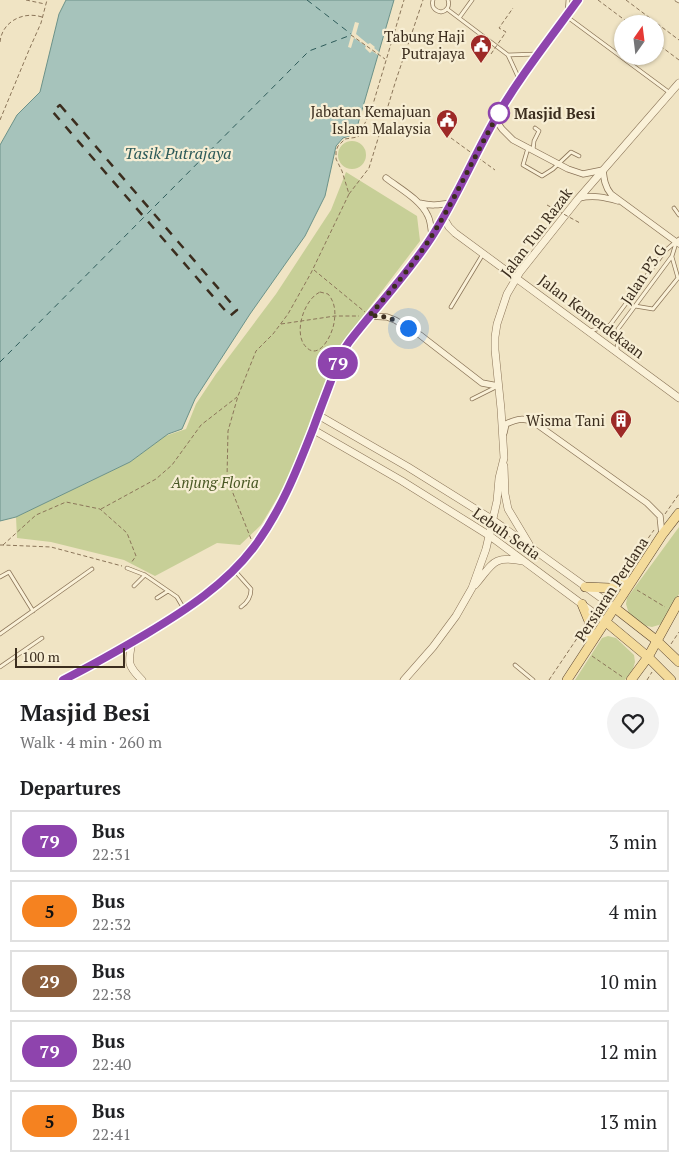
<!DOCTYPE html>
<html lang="en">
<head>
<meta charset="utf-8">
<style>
  :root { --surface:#fff; --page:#f2f2f2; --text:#202124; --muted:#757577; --line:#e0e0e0 }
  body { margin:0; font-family:"PT Serif",serif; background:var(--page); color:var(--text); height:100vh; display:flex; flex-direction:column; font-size:19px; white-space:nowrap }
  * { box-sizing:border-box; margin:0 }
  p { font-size:16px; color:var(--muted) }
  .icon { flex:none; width:28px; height:28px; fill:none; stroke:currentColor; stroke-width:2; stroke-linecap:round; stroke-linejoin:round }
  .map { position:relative; height:680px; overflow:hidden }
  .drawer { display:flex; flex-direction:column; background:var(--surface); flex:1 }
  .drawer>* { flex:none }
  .badge { padding:0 10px; border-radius:16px; font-size:18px; line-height:32px }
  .needle { width:32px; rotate:14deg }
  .buttons { position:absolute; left:614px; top:15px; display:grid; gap:10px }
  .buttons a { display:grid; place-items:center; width:50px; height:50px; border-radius:50%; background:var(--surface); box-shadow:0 1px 4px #0004; font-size:25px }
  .scale { position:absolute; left:15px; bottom:12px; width:110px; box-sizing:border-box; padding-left:5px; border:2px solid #3b2d1e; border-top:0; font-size:14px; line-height:18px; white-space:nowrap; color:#3b2d1e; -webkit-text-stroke:4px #f7eed4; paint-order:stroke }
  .you { position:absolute; width:25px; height:25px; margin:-12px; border:4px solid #fff; border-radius:50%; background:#1a73e8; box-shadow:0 0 0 8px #1a73e833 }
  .map>.badge { position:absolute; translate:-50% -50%; box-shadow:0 0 0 2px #fff }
  h2 { padding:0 20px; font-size:19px; line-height:45px }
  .round { display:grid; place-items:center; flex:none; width:52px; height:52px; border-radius:26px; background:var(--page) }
  .head { display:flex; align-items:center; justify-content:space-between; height:85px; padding:0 20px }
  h1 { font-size:24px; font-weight:800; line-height:38px }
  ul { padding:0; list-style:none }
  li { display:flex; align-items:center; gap:15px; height:62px; margin:0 10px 8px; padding:0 10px; border:2px solid var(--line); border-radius:0px }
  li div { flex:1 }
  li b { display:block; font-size:19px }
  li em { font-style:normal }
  li .badge { min-width:55px; font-weight:700; text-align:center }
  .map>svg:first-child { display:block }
  .green { fill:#c7cf97 }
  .water { fill:#a6c3bb; stroke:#6c9289 }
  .pier { fill:#f0e4c4 }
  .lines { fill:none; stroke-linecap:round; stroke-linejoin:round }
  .ferry { stroke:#2d5b59; stroke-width:1; stroke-dasharray:6 5; stroke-linecap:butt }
  .service-casing { stroke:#8b7559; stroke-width:4.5 }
  .minor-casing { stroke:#8b7559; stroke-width:7 }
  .tertiary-casing { stroke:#8b7559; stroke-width:8 }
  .primary-casing { stroke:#59432e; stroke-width:10 }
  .path { stroke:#8b7559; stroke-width:1; stroke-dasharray:4 2.5; stroke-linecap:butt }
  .service { stroke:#faf1d8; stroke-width:3 }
  .minor { stroke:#faf1d8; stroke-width:5.5 }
  .tertiary { stroke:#faf1d8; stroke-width:7 }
  .primary { stroke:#f4db9b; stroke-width:9 }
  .rail { stroke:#3b2d1e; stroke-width:2.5; stroke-dasharray:9 9; stroke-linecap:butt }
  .path-bridge { stroke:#8b7559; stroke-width:1; stroke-dasharray:4 2.5; stroke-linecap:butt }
  .line-casing { stroke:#fff; stroke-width:11 }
  .line { stroke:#8e44ad; stroke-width:8 }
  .walk { stroke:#3b2d1e; stroke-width:5; stroke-dasharray:0 9 }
  .stop-dot { fill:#fff; stroke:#8e44ad; stroke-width:2.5 }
  .labels { text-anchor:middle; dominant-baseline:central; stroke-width:4.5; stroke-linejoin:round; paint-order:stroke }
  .poi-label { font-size:15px; fill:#3b2d1e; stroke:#f7eed4; text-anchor:end }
  .stop-label { font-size:15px; font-weight:bold; fill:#3b2d1e; stroke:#f7eed4; text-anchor:start }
  .street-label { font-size:15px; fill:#3b2d1e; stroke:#f7eed4 }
  .park-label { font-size:15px; font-style:italic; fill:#495824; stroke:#f7eed4 }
  .water-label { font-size:16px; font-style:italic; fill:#2d5b59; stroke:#f7eed4 }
</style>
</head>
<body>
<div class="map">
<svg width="679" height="680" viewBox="0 0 679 680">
  <rect width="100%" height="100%" fill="#f0e4c4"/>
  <path class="green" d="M338 155a14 14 0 1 1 28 0a14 14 0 1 1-28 0Z
    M346,172L417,216L420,241L337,350L291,475L261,525L240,545L217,543L155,576L124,560L51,542L17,538L16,517L130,462L165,436L186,429L196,404L216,374L276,294L331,210Z
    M679,527V594L662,624L652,627L642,625L629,614L626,604L627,598Z
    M608,636L616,638L634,655L635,662L633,669L625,680H575L602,638Z"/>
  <path class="water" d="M66,0H394L355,134L343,138L336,146L325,196L305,236L250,314L195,399L182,429L168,434L130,462L16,517L0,521V145L17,115L40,92L59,14Z"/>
  <path class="pier" d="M355,22L359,23L356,34L368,44L370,43L375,47L374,48L379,52L378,55L372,51L370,53L365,48L366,46L354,38L351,48L348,47Z"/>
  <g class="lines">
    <path class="ferry" d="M307,0L351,34
      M0,362L309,51L351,35"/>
    <g class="service-casing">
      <path id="service" d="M433,0C431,7 435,11 441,12C447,11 450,6 448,0
        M677,0L679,1
        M447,9L508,55L520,81
        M567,13L568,0
        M566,16L670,93
        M459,18L472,0
        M508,55L537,54
        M528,148L523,165L542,176L553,169L571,152L579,156
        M533,150L534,141L539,131L535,128
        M674,208L679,215
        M635,306L653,309L678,278L672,257
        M451,307L483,254
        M590,331L610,325L665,251L679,239
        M617,351L618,329L672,256L676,243
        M472,399L496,387
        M127,568L145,575L177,597L184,609
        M235,571L251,589C251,597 247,603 241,607
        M0,577L9,572L33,611
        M134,586L145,575
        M157,598L168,591
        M0,634L92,569
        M515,665L533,680
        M0,667L42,638"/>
    </g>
    <g class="minor-casing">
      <path id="minor" d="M495,119L502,129L513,140L568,169L583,174L603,170C604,179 605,187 611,194L679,244
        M386,178C399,188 421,200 428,216C431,222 431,230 432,236
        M579,198C593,195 604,197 618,201
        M419,203C430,206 439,205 451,203
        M369,316L387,317L395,320L420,335L482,383L498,386
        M504,433L506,424C517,419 524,417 535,423L647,503L660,516L662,535"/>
    </g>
    <g class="tertiary-casing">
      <path id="tertiary" d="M443,217L449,227L455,233L679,398
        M318,415L408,467L493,520L615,608
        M312,429L402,481L490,536L606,622
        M504,466L505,494L508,509L529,544
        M475,585C493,564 492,555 523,561
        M132,642C128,663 127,665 142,680
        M63,680C112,655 162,628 205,594C215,586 226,579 235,570C248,556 261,539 271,522C302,469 319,411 341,355L349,342C376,307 407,275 431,238C455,200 472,157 496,118C521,77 550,39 578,0
        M404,680L433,647L456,616L472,588L486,549L497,501L499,478L504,458L501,409L495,350V337L497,324L507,294L520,272L578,199L679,83"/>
    </g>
    <g class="primary-casing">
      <path id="primary" d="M585,587L610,588L632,581
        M582,604L589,621L591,643
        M615,608L656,640L679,662
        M606,622L648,657L671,680
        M567,680L662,535L679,513
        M631,680L648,657L679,601"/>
    </g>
    <path class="path" d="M26,0L45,4
      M598,0L630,24
      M626,0L679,40
      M351,35L385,59
      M0,42C2,21 24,11 42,17
      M655,42L679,60
      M0,120L29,50L41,23L47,0
      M349,194L369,168L396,80L423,0
      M314,270L365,312
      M320,292L328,294C335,302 336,312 334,323C332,336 317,365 303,343C295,328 305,299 320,292Z
      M281,324L335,316H359
      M101,509L156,479L172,465L201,425L237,397
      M665,514L679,494
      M251,539L227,478L228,431L238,396L256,351L273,334L288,314L311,273L349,194L342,171L336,159V151L338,146L345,139L358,137L371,111L404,0
      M0,545H3L51,547L122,566
      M3,545L36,515L66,502L100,509L127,533L136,556L131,563
      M622,575L654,530
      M637,590L665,607
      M671,644L679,632
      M592,656L624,678
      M549,680L582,631
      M647,680L652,672"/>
    <use href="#service" class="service"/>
    <use href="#minor" class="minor"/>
    <use href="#tertiary" class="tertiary"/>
    <use href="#primary" class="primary"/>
    <path class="rail" d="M60,105L237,310L230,316L52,111Z"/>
    <path class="path-bridge" d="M491,54L506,32L499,28L513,8
      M451,138L495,170
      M547,205L580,223"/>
  </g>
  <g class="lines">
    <g class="line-casing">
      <path id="line" d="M63,680C91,666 119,650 146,634C186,610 226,584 254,547C281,511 297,470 313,429C322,404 332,379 341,354L349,342C376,307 407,275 431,238C455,201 472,160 494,121C518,79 549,40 578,0"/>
    </g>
    <use href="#line" class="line"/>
    <path class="walk" d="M408,328C394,319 386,315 369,316C391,291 413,265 431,237C456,198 475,154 499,113"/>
  </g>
  <defs>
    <g id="civic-pin" transform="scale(1.125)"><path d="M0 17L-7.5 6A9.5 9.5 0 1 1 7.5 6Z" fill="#9d2927" stroke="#f7eed4"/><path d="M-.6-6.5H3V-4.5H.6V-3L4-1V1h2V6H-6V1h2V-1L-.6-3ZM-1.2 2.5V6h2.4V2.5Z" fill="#fff"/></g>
    <g id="building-pin" transform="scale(1.125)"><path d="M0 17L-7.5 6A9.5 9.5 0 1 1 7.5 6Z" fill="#9d2927" stroke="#f7eed4"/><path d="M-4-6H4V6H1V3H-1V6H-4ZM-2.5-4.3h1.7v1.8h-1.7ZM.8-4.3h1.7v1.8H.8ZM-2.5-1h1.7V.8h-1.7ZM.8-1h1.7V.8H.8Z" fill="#fff"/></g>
  </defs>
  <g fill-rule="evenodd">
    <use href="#civic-pin" x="481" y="45"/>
    <use href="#civic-pin" x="447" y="120"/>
    <use href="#building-pin" x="621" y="420"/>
  </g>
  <circle class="stop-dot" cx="499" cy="113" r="10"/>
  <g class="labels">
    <g class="poi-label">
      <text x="465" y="36">Tabung Haji<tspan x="465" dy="17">Putrajaya</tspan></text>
      <text x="431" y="111">Jabatan Kemajuan<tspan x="431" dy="17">Islam Malaysia</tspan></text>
      <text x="605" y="420">Wisma Tani</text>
    </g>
    <g class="stop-label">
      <text x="514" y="113">Masjid Besi</text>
    </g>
    <g class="street-label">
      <text transform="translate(536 232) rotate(-53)">Jalan Tun Razak</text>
      <text transform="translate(643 274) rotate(-56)">Jalan P3 G</text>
      <text transform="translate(592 316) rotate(37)">Jalan Kemerdekaan</text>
      <text transform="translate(507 533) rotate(35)">Lebuh Setia</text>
      <text transform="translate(611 589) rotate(-57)">Persiaran Perdana</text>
    </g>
    <g class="park-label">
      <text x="215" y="482">Anjung Floria</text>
    </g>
    <g class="water-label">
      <text x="178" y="153">Tasik Putrajaya</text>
    </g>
  </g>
</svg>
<div class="buttons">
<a><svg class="needle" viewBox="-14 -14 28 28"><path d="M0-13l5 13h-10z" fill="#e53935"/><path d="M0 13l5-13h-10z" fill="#757577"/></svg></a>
</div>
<div class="scale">100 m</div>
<div class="you" style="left:408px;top:328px"></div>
<b class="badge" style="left:338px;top:363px;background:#8e44ad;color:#fff">79</b>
</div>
<section class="drawer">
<div class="head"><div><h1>Masjid Besi</h1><p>Walk · 4 min · 260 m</p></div><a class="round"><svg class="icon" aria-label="heart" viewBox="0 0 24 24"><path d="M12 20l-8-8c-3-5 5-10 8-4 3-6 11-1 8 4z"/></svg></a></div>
<h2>Departures</h2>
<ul>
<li><span class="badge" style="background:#8e44ad;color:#fff">79</span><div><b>Bus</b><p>22:31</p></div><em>3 min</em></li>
<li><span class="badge" style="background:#f58220;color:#111">5</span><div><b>Bus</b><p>22:32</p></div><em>4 min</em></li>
<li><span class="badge" style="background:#8b5e3c;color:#fff">29</span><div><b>Bus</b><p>22:38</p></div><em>10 min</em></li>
<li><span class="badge" style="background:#8e44ad;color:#fff">79</span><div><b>Bus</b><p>22:40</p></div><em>12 min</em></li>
<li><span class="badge" style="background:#f58220;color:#111">5</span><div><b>Bus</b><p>22:41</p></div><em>13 min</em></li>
</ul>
</section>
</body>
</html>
